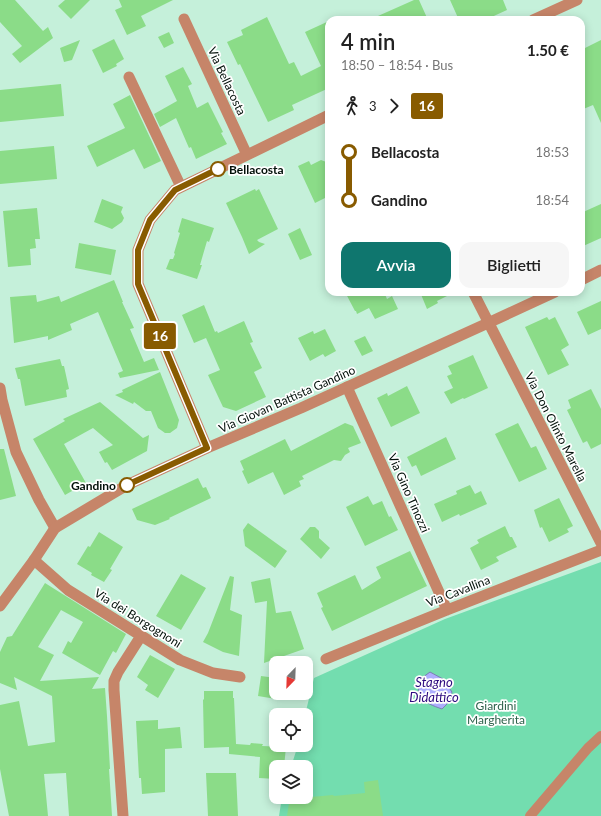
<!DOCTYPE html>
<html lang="it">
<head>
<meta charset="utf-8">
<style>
  :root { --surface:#fff; --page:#f6f6f6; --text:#222; --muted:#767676; --accent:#0f766e }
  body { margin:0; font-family:Lato,sans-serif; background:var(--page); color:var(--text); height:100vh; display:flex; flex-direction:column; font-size:15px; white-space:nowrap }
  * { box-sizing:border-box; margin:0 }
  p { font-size:13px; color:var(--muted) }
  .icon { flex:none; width:22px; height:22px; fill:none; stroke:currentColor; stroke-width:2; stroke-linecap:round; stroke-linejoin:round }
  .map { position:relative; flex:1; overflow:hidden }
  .drawer { position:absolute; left:325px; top:16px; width:260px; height:280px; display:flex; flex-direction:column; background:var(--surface); border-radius:12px; box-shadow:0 2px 10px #0003 }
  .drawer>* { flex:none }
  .badge { padding:0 8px; border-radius:3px; font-size:14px; line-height:26px }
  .needle { width:26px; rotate:203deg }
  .buttons { position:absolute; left:269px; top:656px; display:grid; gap:8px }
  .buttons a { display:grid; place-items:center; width:44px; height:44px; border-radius:8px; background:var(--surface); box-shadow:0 2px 10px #0003; font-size:20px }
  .map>.badge { position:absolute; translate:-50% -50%; box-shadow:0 0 0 2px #fff }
  .legs { display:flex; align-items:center; gap:6px; height:44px; padding:0 16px; font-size:13px }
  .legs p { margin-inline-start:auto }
  .overview { display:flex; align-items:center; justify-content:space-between; height:68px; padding:0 16px }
  h1 { font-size:22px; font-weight:600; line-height:30px }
  .action { display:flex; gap:8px; margin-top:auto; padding:8px 16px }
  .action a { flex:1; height:46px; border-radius:12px; background:var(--accent); color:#fff; font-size:16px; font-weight:600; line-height:46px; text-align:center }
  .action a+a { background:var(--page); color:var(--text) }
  ul { padding:0 16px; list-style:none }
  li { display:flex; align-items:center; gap:14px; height:48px; font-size:15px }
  li i { display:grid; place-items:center; width:6px; height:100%; margin:0 5px; background:currentColor }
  li i::after { content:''; width:10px; height:10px; margin:-5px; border:3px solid; border-radius:50%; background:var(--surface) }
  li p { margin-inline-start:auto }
  li:first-child i { background:linear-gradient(#0000 50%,currentColor 0) }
  li:last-child i { background:linear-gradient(currentColor 50%,#0000 0) }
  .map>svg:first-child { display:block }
  .green { fill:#73ddaf }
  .water { fill:#adaefd; stroke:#7a7fb4 }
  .building { fill:#8bdc88 }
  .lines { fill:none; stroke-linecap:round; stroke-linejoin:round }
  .pedestrian { stroke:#c68569; stroke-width:10 }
  .minor { stroke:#c68569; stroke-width:11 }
  .tertiary { stroke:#c68569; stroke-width:11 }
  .line-1-casing { stroke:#fff; stroke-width:9 }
  .line-1 { stroke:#885b00; stroke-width:6 }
  .stop-1-dot { fill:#fff; stroke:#885b00; stroke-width:2 }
  .labels { text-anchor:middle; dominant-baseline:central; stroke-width:3.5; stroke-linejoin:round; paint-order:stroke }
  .street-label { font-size:12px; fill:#021009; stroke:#fff }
  .stop-label { font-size:12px; font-weight:bold; fill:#021009; stroke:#fff; text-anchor:start }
  .park-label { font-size:12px; fill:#2e634c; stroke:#fff }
  .water-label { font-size:13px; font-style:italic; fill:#2d097f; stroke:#fff }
</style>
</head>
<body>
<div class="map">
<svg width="601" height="816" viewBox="0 0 601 816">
  <rect width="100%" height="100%" fill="#c5f0da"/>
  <path class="green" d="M601,562V816H279L282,797H306V767H291L298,745H306V715H305L314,678L445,619Z"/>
  <path class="water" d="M430,672L443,679L452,692L449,702L442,709C434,706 423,703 419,694C418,690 419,684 419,680Z"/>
  <path class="building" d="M0,0H15L43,31L48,27L53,38L20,63L12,54L22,46L0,22Z
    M65,0H90L71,19L58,6Z
    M119,0H173L141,16L146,26L127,35L115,10L122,7Z
    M414,0H419L428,20H369Z
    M450,0H503L507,10L485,20H459Z
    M267,17L289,64L294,62L301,76L321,66L305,32L329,21V88L292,105L294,110L268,122L240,64L238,65L227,42L243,35L241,30Z
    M169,32L174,43L164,48L158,37Z
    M114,39L124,59L116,64L117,66L103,73L92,50Z
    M80,40L72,60L64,62L60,48Z
    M601,40V123L593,105L581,110V50Z
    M183,67L192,84L188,86L197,108L208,102L223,132L221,133L227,144L196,159L191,147L189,148L176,118L160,127L154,114L177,101L165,76Z
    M61,84L64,116L0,122V90Z
    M130,95L161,161L144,169L134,149L97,167L87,146L125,128L113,104Z
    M54,146L57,179L0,184V151Z
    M321,160L329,163V196L315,203L298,166L309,161L311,165Z
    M255,189L256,191L259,189L278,229L257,240L259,242L265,244L249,254L242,237L226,203Z
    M102,199L123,207L121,212L124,218L122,222L112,229L94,222Z
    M601,204V238L581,247V213Z
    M37,208L40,239H35L36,248L30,249L31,265L8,267L3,211Z
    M182,218L214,228L209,242L207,241L200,265H202L197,279L166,269L170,259H173L175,254L174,253L180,233L178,232Z
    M300,228L312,255L300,260L288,234Z
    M79,243L116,250L111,275L75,268Z
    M114,280L123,302H122L134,328L130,329L144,362L154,358L159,370L120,378L118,373L123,371L98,312L70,324L72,330L48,340V336L14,343L10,297L36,295L37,302L59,296L61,302Z
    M345,292H384L387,299L392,296L398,309L375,319L369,308L357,314L356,311H355Z
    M420,292H455L437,301L438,303L427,309Z
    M601,301V329L588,335L577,312Z
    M204,305L215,332L217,331L218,333L244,321L253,342L250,343L262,368L254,372L266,397L236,411L223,407L208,375L220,370L206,338L194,343L182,315Z
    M547,317L549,320L555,317L569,345L561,350L569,365L548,375L525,327Z
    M325,329L336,351L325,357L323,354L310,361L298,338L313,331L314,334Z
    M365,336L373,351L362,356L354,341Z
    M473,355L488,388L464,399L463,398L451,404L444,392L453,388L447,376L452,374L448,366Z
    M60,359L62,366H64L69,389L66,390L67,397L25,406L20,379H18L15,368Z
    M160,372L179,420L177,428L170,433H165L158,428L151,411H146L134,402L133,404L115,395L123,392L122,390Z
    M407,386L420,413L391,427L377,398L387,393L388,396Z
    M591,389L601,409V444L591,449L587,441L583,443L567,410L571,408L568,400Z
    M100,402L143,438L149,435L147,451L112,470L107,462L105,463L99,452L113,445L93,428L64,444L86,483L65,495L33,439L65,421L63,419Z
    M345,423L353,426L361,443L348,448L350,452L345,455L341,461L334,460L302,476L304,479L299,481L301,486L284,495L273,472L248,484L242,471L244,470L240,461L285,439L291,451Z
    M518,423L531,448L536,446L547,469L519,482L495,434Z
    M446,437L456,459L421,476L416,465L412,467L407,457Z
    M0,449H4L16,496L0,500Z
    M198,478L203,488L206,487L211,498L169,518L170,519L155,525L137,520L132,509Z
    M470,485L475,494L481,491L487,504L460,516L459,514L442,522L434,504L457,494L456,491Z
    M368,496L373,505L382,501L389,517L391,516L398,530L365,546L346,507Z
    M559,498L573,526L567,529L569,532L549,542L542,527L540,528L534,510Z
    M248,523L287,551L275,568L245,546L243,530Z
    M505,526L510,537H512L517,547L496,557L499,561L481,570L470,548L479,543L477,540Z
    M310,527H315L319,531V538L330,548L321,559L300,539Z
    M99,532L123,547L110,569L112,570L104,582L91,575L92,573L77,564L88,546L90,547Z
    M410,551L427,586L332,631L321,608L323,607L317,593L355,575L362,590L381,578L376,567Z
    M181,574L206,588L181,630L156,616Z
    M230,576L234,577L230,610L242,615L239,656L223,652L203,642L208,633Z
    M270,578L276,613L291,611L304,649L264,663L267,601L255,603L251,582Z
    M45,583L126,634L116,653L113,651L100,675L62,653L68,641L71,643L83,622L61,610L38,647L54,655L40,681L99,677L92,689L105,688L107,716L110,769H109L112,816H69L66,773L44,774L48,816H9L0,769V705L19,701L28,746L55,742L52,696L14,677L17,690L0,683V652L7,637L12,636Z
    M150,655L175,669L158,698L145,690L148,685L137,677Z
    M261,676L276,678V699L258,696Z
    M204,691H233V698H234L236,744L250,745L251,743L263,744L262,746L286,747L284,767H276V779L259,778L260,757L229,754V747L204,748L203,700L204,699Z
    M158,720V729L180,727L182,748L165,749V792L142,794L141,778H139L136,721Z
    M206,773H236L238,816H208Z
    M378,780L383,816H287L290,797H311L333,795L334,796L365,793L364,782Z"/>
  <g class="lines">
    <path class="pedestrian" d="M530,816L588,748L601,736"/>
    <path class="minor" d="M184,19L247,155
      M533,20L577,0
      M129,77L181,187
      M473,292L601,543
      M347,387L447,610
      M0,388L2,400L16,452L39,500L55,528
      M207,448L138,284V250L150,220L175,190L329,115
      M34,560L68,590L180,660L213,673L240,677
      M326,659L447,610L601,550
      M123,816L114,690V681L118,672L141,636"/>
    <path class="tertiary" d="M581,280L601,270
      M0,606L34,560L55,528L127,485L207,448L301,408L488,323L555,292"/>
  </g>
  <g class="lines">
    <g class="line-1-casing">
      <path id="line-1" d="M127,485L207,448L138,284V250L150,220L175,190L218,169"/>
    </g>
    <use href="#line-1" class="line-1"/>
  </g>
  <g class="stop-1-dot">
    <circle cx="218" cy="169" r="7"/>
    <circle cx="127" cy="485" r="7"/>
  </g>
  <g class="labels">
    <g class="street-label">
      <text transform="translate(227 81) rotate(65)">Via Bellacosta</text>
      <text transform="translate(287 399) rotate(-24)">Via Giovan Battista Gandino</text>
      <text transform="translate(556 427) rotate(63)">Via Don Olinto Marella</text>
      <text transform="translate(409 493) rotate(66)">Via Gino Tinozzi</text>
      <text transform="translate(458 591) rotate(-21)">Via Cavallina</text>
      <text transform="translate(138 618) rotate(32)">Via dei Borgognoni</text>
    </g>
    <g class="stop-label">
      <text x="229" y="169">Bellacosta</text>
      <text x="116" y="485" text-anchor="end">Gandino</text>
    </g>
    <g class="park-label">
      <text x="496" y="705">Giardini<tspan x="496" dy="14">Margherita</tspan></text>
    </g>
    <g class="water-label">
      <text x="434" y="682">Stagno<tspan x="434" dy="15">Didattico</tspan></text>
    </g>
  </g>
</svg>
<div class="buttons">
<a><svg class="needle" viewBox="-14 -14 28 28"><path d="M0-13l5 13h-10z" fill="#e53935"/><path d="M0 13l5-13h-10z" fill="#767676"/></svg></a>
<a><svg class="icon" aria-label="locate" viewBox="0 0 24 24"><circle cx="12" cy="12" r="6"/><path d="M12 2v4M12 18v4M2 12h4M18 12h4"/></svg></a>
<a><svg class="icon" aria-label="layers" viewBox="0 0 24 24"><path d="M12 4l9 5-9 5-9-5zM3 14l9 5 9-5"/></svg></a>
</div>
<b class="badge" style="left:160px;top:336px;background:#885b00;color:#fff">16</b>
<section class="drawer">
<div class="overview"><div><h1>4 min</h1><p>18:50 – 18:54 · Bus</p></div><b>1.50 €</b></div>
<div class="legs"><svg class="icon" aria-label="walk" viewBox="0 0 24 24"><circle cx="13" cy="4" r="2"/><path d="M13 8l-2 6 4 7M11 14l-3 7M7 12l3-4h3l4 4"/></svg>3<svg class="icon" aria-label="forward" viewBox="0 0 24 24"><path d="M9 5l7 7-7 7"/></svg><b class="badge" style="background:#885b00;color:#fff">16</b></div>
<ul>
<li><i style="color:#885b00"></i><b>Bellacosta</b><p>18:53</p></li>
<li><i style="color:#885b00"></i><b>Gandino</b><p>18:54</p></li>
</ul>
<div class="action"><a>Avvia</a><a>Biglietti</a></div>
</section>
</div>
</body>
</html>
